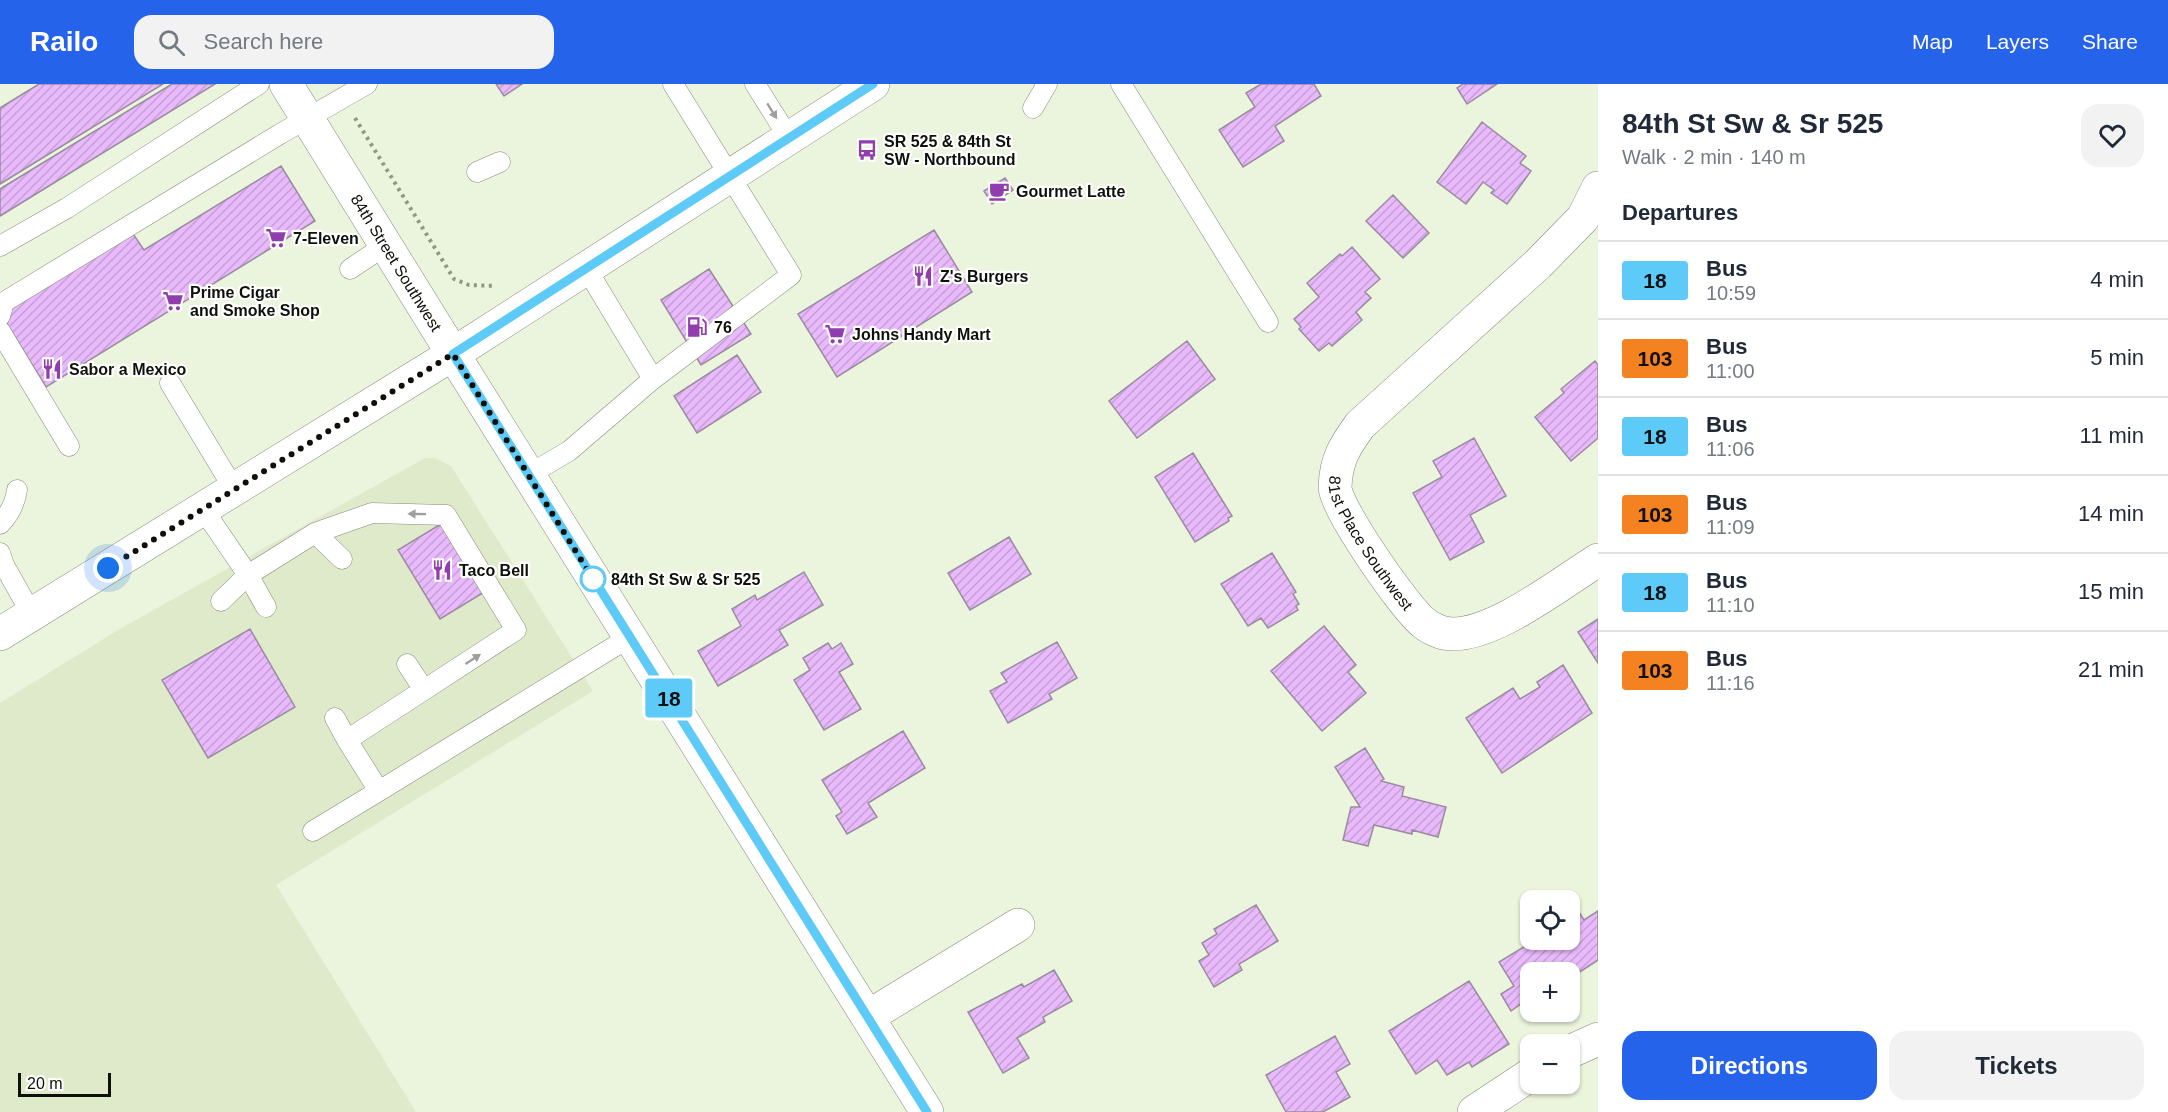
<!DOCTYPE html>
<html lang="en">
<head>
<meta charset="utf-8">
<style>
  :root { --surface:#fff; --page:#f2f2f3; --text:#1f2937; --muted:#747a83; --line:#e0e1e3; --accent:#2563eb }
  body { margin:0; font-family:Arial,sans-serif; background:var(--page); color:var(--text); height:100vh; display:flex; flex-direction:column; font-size:22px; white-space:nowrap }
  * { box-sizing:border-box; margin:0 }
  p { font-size:20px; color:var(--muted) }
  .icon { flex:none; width:33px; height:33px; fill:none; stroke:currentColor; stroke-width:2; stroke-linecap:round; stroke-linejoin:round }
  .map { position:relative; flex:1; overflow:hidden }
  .details { display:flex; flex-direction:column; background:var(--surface); width:570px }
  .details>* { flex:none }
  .badge { padding:0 12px; border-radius:4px; font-size:21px; line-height:39px }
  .tools { position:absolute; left:1520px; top:806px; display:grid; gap:12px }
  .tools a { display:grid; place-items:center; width:60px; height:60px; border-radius:12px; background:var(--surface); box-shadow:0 2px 4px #0004; font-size:30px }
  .scale { position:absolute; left:18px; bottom:15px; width:93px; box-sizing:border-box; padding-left:6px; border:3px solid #0e1109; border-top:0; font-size:16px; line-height:21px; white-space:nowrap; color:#0e1109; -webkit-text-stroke:4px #fff; paint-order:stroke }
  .you { position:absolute; width:30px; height:30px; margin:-15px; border:4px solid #fff; border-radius:50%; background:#1a73e8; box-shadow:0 0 0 9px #1a73e833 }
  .map>.badge { position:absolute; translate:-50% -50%; box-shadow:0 0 0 3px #fff }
  h2 { padding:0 24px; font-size:22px; line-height:54px }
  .round { display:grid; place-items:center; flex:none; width:63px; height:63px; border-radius:18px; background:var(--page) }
  .headline { display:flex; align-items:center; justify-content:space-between; height:102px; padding:0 24px }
  h1 { font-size:28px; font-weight:600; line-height:45px }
  .button { display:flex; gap:12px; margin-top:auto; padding:12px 24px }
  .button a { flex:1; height:69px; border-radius:18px; background:var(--accent); color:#fff; font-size:24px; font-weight:600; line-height:69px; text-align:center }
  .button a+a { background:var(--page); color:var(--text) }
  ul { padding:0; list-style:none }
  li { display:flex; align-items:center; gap:18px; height:78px; padding:0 24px; border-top:2px solid var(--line) }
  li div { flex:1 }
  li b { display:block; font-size:22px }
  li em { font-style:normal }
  li .badge { min-width:66px; font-weight:700; text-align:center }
  header { display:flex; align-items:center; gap:36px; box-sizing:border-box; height:84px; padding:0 30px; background:var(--accent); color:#fff }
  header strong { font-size:28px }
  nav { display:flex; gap:33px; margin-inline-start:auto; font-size:21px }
  .search { width:420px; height:54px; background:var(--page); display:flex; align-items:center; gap:15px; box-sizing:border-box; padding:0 21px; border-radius:18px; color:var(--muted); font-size:22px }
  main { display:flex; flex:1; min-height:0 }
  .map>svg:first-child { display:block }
  .built { fill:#dfeacb }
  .building { fill:url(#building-hatch); stroke:#9a8ca0; stroke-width:1.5 }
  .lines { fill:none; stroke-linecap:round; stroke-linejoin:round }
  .service-casing { stroke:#858d77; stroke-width:21 }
  .minor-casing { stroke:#858d77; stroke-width:34 }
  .primary-casing { stroke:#858d77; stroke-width:34 }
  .path { stroke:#8f9684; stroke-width:4; stroke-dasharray:3 4.5; stroke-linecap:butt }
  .service { stroke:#fff; stroke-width:20 }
  .minor { stroke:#fff; stroke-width:33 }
  .primary { stroke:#fff; stroke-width:33 }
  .oneway { fill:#9fa09d }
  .line-casing { stroke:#fff; stroke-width:14 }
  .line { stroke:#5dcaf7; stroke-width:9 }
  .walk { stroke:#0e1109; stroke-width:6; stroke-dasharray:0 10.8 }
  .stop-dot { fill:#fff; stroke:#5dcaf7; stroke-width:3 }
  .labels { text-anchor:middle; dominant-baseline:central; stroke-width:4.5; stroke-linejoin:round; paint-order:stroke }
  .poi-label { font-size:16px; font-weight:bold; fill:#0e1109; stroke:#fff; text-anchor:start }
  .street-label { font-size:16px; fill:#0e1109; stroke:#fff }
  .stop-label { font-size:16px; font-weight:bold; fill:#0e1109; stroke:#fff; text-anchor:start }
</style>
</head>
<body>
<header>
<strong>Railo</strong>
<div class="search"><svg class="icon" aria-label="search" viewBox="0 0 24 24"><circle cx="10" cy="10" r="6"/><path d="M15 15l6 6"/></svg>Search here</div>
<nav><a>Map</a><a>Layers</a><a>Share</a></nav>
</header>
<main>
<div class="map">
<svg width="1598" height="1028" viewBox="0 0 1598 1028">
  <defs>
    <pattern id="building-hatch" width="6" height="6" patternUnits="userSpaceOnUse" patternTransform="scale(1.5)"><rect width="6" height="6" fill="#e8b9fb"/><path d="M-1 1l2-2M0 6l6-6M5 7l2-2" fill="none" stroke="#c69ed6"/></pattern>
  </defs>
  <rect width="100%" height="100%" fill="#ebf4dc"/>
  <path class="built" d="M425,374H435L451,382L593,607L276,801L416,1028H0V619L118,546Z"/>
  <path class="building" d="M39,0H163L0,100V24Z
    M172,0H215L0,132V105Z
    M496,0H522L504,12Z
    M1261,0H1314L1321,12L1275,42L1284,57L1243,83L1219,46L1255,23L1246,9Z
    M1463,0H1497L1467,20L1457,4Z
    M1482,38L1526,72L1520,79L1531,87L1507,120L1491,109L1494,106L1483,98L1466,120L1437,98Z
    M281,82L315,137L46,303L4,235L9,218L129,144L144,166Z
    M1005,94L1013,106L992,120L984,107Z
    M1393,111L1429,149L1403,174L1366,137Z
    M934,146L972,208L837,293L798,230Z
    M1352,163L1380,195L1365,208L1371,214L1356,228L1362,236L1332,262L1329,259L1319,267L1299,245L1301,243L1294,235L1319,213L1307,199L1340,170L1342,172Z
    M709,185L751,250L701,281L661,216Z
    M1187,257L1215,295L1137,354L1109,317Z
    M737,271L761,308L697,349L674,312Z
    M1595,277L1598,281V354L1571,377L1535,333L1564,309L1561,305Z
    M1474,354L1506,412L1470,431L1484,458L1450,476L1413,409L1442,393L1433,377Z
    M1193,369L1232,432L1228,434L1229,437L1195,458L1155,393Z
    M444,438L486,507L440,535L398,466Z
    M1009,453L1031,490L970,526L948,489Z
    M1272,469L1296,508L1293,510L1299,520L1296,522L1298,526L1268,544L1261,534L1248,542L1221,500Z
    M804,488L823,521L779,546L788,561L718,602L698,567L741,542L732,525L755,511L757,516Z
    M1598,535V579L1578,548Z
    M1324,542L1356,581L1348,588L1366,609L1322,647L1271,587Z
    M250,545L295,623L208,674L162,596Z
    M1057,558L1077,594L1049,610L1052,615L1008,639L990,607L1007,598L1001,589Z
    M828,559L832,565L841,559L853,580L839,588L861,625L824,646L794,596L810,586L803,574Z
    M1563,581L1592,629L1502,689L1466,634L1513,604L1520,615L1540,603L1537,598Z
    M903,647L925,684L868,719L877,733L847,750L836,732L842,728L822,696Z
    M1365,664L1384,695L1381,697L1404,703L1402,712L1446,723L1438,753L1412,746V750L1374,741L1368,762L1343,756L1351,723H1360L1335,683Z
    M1256,821L1278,857L1239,880L1242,886L1214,903L1199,877L1209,871L1202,859L1217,850L1214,845Z
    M1598,827V876L1569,895V888H1530V919L1523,924L1521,920L1511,927L1501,910L1514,902L1499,878L1537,855H1569V835L1579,828L1584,836Z
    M1054,886L1072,917L1043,933L1045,938L1017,954L1029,974L1003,989L968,928L1022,900L1024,903Z
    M1469,897L1509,960L1472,983L1469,978L1447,991L1437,976L1416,990L1389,947Z
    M1335,952L1350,980L1336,988L1350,1013L1323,1028H1286L1266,991Z"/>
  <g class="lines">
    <g class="service-casing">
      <path id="service" d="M755,0L789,54
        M1121,0L1268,238
        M1033,24L1047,0
        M477,88L500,78
        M0,162L67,124L259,0
        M350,185L386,161
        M0,232L4,218L280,50L367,0
        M0,247L69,362
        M653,295L791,191L673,0
        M170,299L234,405
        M528,391L569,367L653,295L586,184
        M203,425L248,491L266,523
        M0,440C9,431 15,419 17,406
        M315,449L372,429L446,431L516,546L424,606
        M0,469L4,481L32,531
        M221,517L248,491L315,449L342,475
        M335,634L347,656L424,606L407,580
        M347,656L379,707L630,553
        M313,747L379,707"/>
    </g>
    <g class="minor-casing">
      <g id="minor">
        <path id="s1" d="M286,0L453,270"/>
        <path id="s2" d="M1598,104L1583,134L1538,180L1360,341C1345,362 1336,375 1335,403C1334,422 1406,526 1424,539C1428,543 1439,548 1444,549C1487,558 1562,498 1598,476"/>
        <path d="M869,932L1018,841"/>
        <path d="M1569,968L1598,955"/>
        <path d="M1474,1028L1530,991"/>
      </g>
    </g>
    <g class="primary-casing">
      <path id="primary" d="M453,270L927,1028
        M0,550L453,270L873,0"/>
    </g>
    <path class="path" d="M355,34L454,195L469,201L496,202"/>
    <use href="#service" class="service"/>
    <use href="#minor" class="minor"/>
    <use href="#primary" class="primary"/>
  </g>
  <defs><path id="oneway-solid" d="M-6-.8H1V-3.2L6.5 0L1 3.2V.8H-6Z" transform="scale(1.5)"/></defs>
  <g class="oneway">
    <use href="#oneway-solid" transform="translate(772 27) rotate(58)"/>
    <use href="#oneway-solid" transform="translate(417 430) rotate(-179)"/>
    <use href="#oneway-solid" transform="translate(473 575) rotate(-33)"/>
  </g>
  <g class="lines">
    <g class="line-casing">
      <path id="line" d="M873,0L453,270L927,1028"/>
    </g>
    <use href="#line" class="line"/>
    <path class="walk" d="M108,484L453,270L593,495"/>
  </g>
  <defs>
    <g id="bus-bare" transform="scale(1.62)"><path d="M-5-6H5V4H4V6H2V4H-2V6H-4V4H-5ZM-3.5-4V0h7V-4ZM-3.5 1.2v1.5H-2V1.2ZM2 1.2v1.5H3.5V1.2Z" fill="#903ead" stroke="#fff" stroke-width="2.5" paint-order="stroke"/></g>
    <g id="cafe-bare" transform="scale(1.62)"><path d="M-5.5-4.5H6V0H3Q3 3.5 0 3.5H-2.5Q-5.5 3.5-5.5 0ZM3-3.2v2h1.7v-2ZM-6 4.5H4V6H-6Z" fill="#903ead" stroke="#fff" stroke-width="2.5" paint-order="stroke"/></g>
    <g id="supermarket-bare" transform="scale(1.62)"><path d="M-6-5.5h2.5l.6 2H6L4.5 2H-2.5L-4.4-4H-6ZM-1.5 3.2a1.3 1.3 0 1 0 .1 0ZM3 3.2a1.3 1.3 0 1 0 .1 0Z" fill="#903ead" stroke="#fff" stroke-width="2.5" paint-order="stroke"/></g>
    <g id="restaurant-bare" transform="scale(1.62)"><path d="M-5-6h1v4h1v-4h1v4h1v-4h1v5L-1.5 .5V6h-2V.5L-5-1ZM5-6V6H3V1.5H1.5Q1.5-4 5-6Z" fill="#903ead" stroke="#fff" stroke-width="2.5" paint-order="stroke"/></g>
    <g id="fuel-bare" transform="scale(1.62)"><path d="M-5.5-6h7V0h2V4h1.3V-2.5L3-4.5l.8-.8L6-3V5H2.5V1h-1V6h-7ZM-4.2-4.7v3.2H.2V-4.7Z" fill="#903ead" stroke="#fff" stroke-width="2.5" paint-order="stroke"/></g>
  </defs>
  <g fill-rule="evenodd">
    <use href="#bus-bare" x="867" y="66"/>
    <use href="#cafe-bare" x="999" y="107"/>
    <use href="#supermarket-bare" x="276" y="154"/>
    <use href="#restaurant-bare" x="923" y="192"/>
    <use href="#supermarket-bare" x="173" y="217"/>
    <use href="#fuel-bare" x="697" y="243"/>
    <use href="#supermarket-bare" x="835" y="250"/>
    <use href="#restaurant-bare" x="52" y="285"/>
    <use href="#restaurant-bare" x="442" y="486"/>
  </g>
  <circle class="stop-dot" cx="593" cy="495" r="12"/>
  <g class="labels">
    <g class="poi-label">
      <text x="884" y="57">SR 525 &amp; 84th St<tspan x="884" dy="18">SW - Northbound</tspan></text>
      <text x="1016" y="107">Gourmet Latte</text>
      <text x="293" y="154">7-Eleven</text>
      <text x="940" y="192">Z's Burgers</text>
      <text x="190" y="208">Prime Cigar<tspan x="190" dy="18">and Smoke Shop</tspan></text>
      <text x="714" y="243">76</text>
      <text x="852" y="250">Johns Handy Mart</text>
      <text x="69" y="285">Sabor a Mexico</text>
      <text x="459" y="486">Taco Bell</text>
    </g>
    <g class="street-label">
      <text stroke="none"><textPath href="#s1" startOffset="210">84th Street Southwest</textPath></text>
      <text stroke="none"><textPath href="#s2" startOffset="472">81st Place Southwest</textPath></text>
    </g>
    <g class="stop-label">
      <text x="611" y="495">84th St Sw &amp; Sr 525</text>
    </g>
  </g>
</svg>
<div class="tools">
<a><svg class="icon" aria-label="locate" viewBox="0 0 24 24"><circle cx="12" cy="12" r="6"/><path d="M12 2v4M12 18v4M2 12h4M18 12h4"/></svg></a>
<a>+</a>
<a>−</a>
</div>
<div class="scale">20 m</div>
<div class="you" style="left:108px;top:484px"></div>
<b class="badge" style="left:669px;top:614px;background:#5dcaf7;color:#111">18</b>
</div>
<section class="details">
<div class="headline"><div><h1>84th St Sw &amp; Sr 525</h1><p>Walk · 2 min · 140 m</p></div><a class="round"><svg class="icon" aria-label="heart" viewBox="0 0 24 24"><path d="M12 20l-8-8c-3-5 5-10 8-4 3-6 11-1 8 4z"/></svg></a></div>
<h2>Departures</h2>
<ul>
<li><span class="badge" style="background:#5dcaf7;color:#111">18</span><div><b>Bus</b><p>10:59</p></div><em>4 min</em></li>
<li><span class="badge" style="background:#f58220;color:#111">103</span><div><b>Bus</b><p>11:00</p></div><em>5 min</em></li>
<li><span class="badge" style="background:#5dcaf7;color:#111">18</span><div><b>Bus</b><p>11:06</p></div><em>11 min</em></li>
<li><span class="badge" style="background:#f58220;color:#111">103</span><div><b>Bus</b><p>11:09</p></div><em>14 min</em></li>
<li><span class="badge" style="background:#5dcaf7;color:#111">18</span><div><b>Bus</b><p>11:10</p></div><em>15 min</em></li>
<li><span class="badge" style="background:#f58220;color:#111">103</span><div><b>Bus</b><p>11:16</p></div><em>21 min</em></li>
</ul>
<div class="button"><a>Directions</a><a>Tickets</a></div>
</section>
</main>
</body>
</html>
